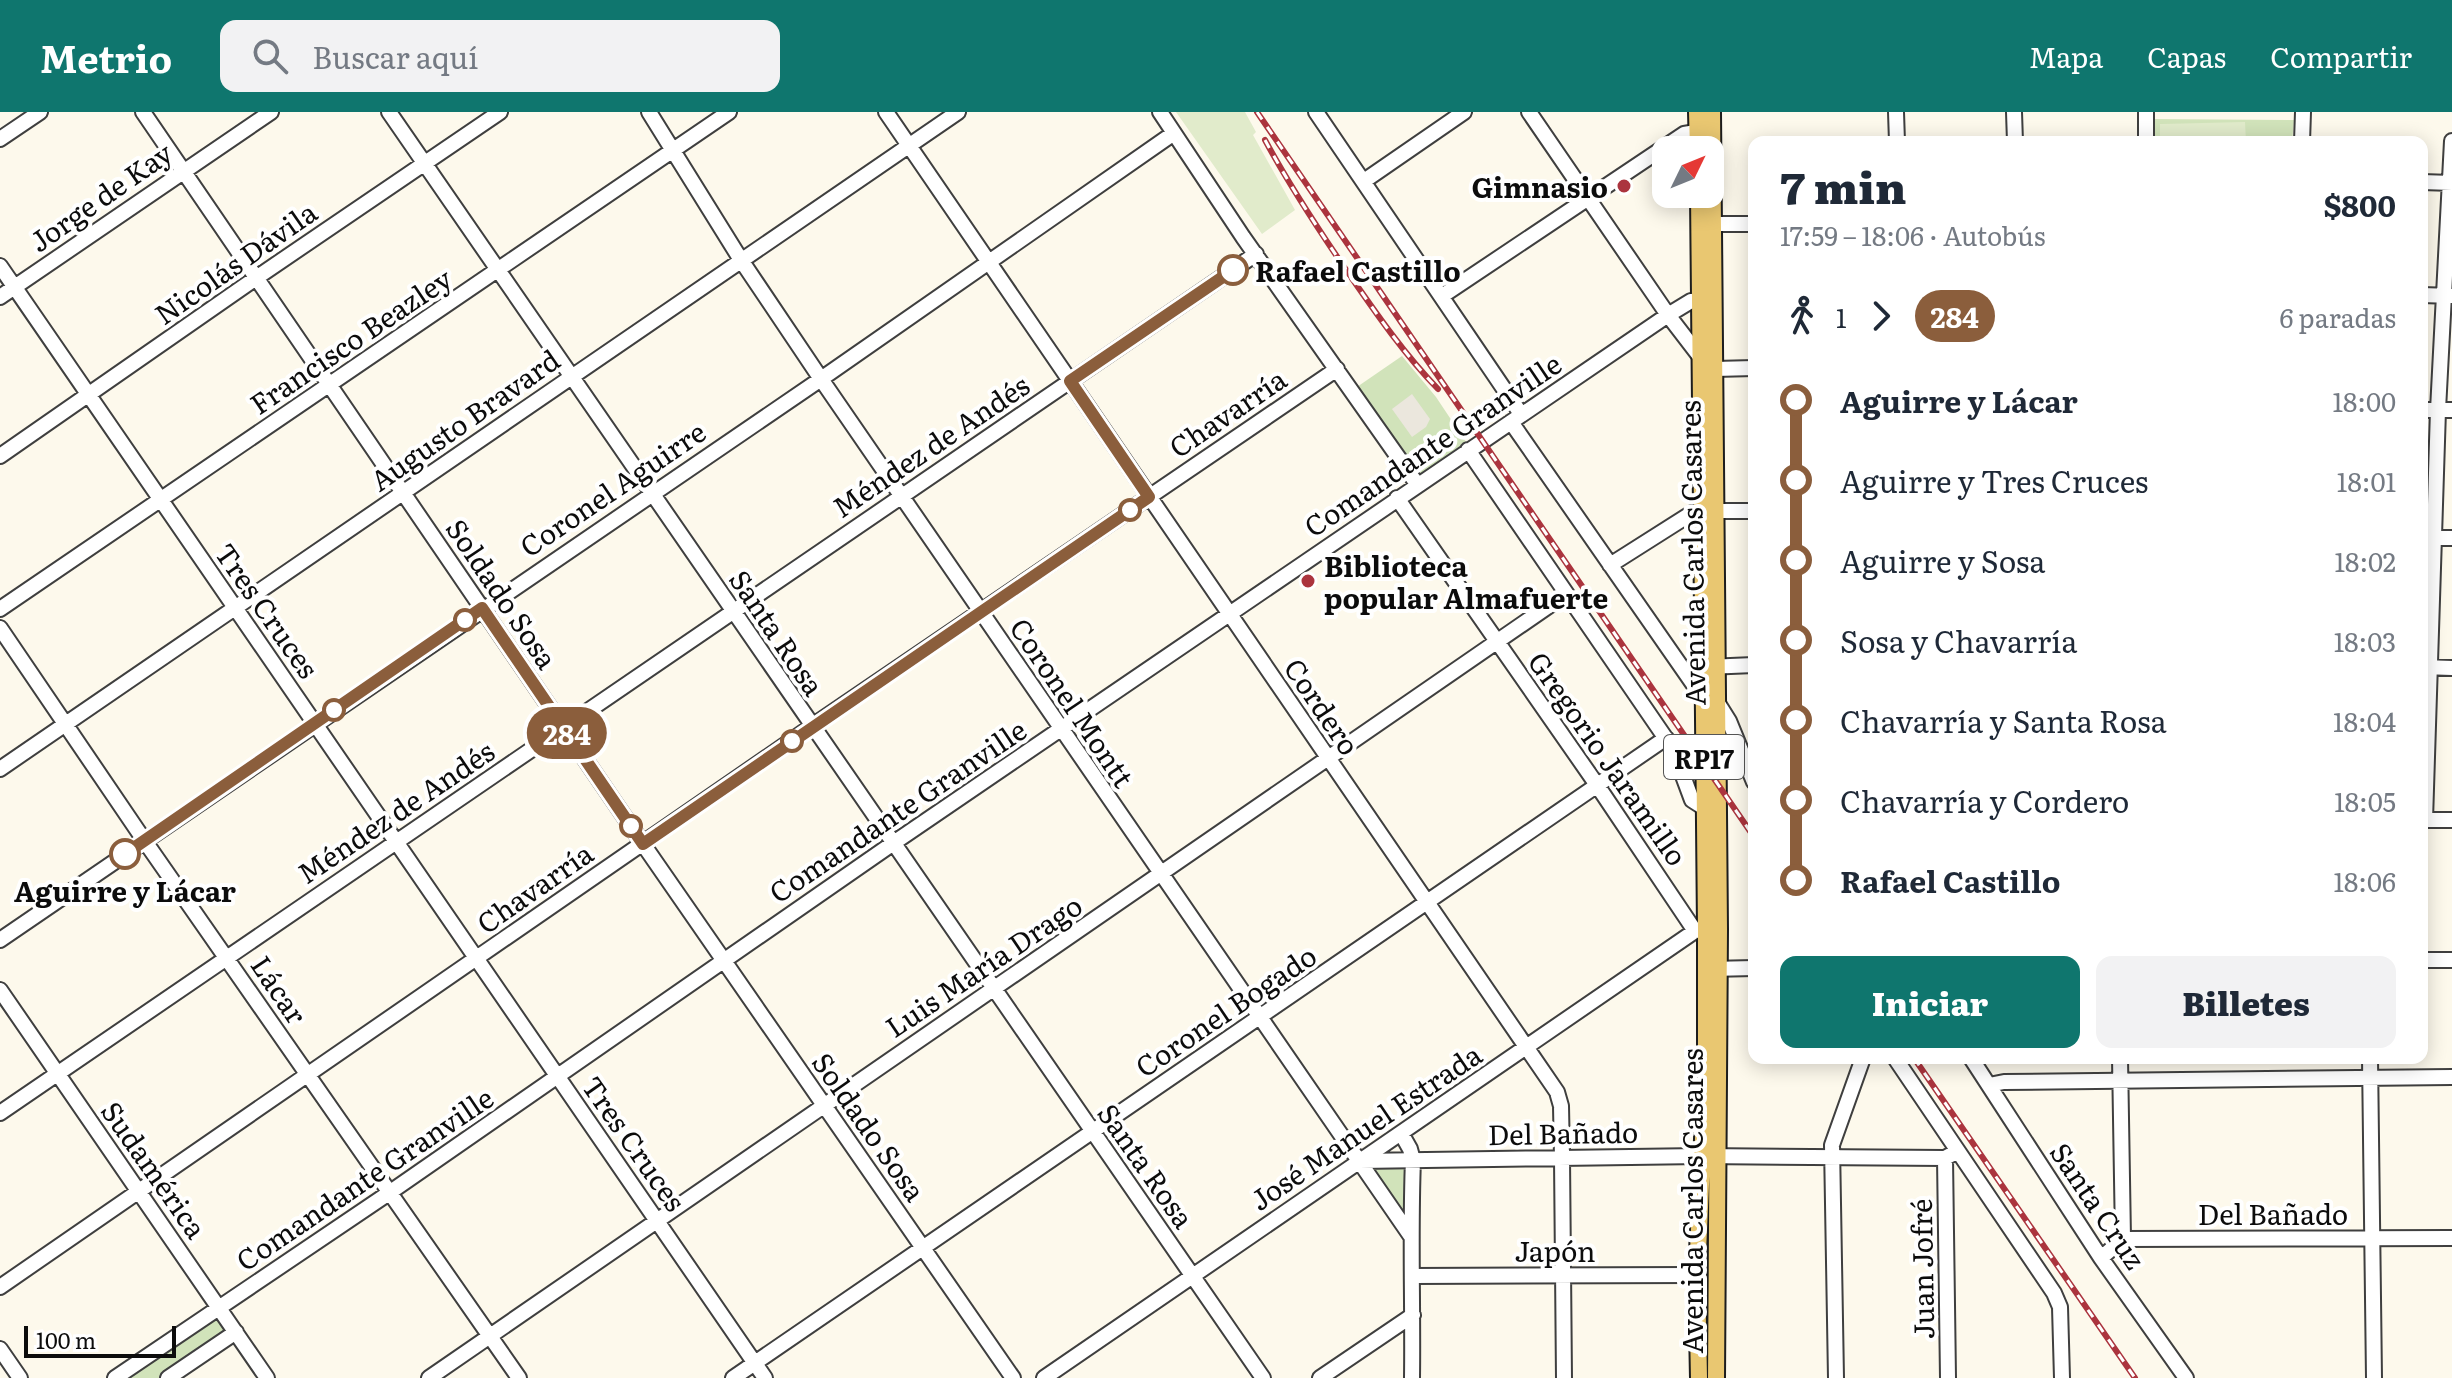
<!DOCTYPE html>
<html lang="es">
<head>
<meta charset="utf-8">
<style>
  :root { --surface:#fff; --page:#f2f2f3; --text:#1f2937; --muted:#747a83; --accent:#0f766e }
  body { margin:0; font-family:Literata,serif; background:var(--page); color:var(--text); height:100vh; display:flex; flex-direction:column; font-size:30px; white-space:nowrap }
  * { box-sizing:border-box; margin:0 }
  p { font-size:26px; color:var(--muted) }
  .icon { flex:none; width:44px; height:44px; fill:none; stroke:currentColor; stroke-width:2; stroke-linecap:round; stroke-linejoin:round }
  .map { position:relative; flex:1; overflow:hidden }
  .sheet { position:absolute; left:1748px; top:24px; width:680px; height:928px; display:flex; flex-direction:column; background:var(--surface); border-radius:16px; box-shadow:0 4px 20px #0003 }
  .sheet>* { flex:none }
  .badge { padding:0 16px; border-radius:26px; font-size:28px; line-height:52px }
  .needle { width:52px; rotate:47deg }
  .tools { position:absolute; left:1652px; top:24px; display:grid; gap:16px }
  .tools a { display:grid; place-items:center; width:72px; height:72px; border-radius:16px; background:var(--surface); box-shadow:0 4px 20px #0003; font-size:40px }
  .scale { position:absolute; left:24px; bottom:20px; width:152px; box-sizing:border-box; padding-left:8px; border:4px solid #0c0c0c; border-top:0; font-size:22px; line-height:28px; white-space:nowrap; color:#0c0c0c; -webkit-text-stroke:6px #fff; paint-order:stroke }
  .map>.badge { position:absolute; translate:-50% -50%; box-shadow:0 0 0 4px #fff }
  .legs { display:flex; align-items:center; gap:12px; height:88px; padding:0 32px; font-size:26px }
  .legs p { margin-inline-start:auto }
  .headline { display:flex; align-items:center; justify-content:space-between; height:136px; padding:0 32px }
  h1 { font-size:44px; font-weight:800; line-height:60px }
  .action { display:flex; gap:16px; margin-top:auto; padding:16px 32px }
  .action a { flex:1; height:92px; border-radius:16px; background:var(--accent); color:#fff; font-size:32px; font-weight:800; line-height:92px; text-align:center }
  .action a+a { background:var(--page); color:var(--text) }
  ul { padding:0 32px; list-style:none }
  li { display:flex; align-items:center; gap:28px; height:80px; font-size:30px }
  li i { display:grid; place-items:center; width:12px; height:100%; margin:0 10px; background:currentColor }
  li i::after { content:''; width:20px; height:20px; margin:-10px; border:6px solid; border-radius:50%; background:var(--surface) }
  li p { margin-inline-start:auto }
  li:first-child i { background:linear-gradient(#0000 50%,currentColor 0) }
  li:last-child i { background:linear-gradient(currentColor 50%,#0000 0) }
  header { display:flex; align-items:center; gap:48px; box-sizing:border-box; height:112px; padding:0 40px; background:var(--accent); color:#fff }
  header strong { font-size:38px }
  nav { display:flex; gap:44px; margin-inline-start:auto; font-size:28px }
  .search { width:560px; height:72px; background:var(--page); display:flex; align-items:center; gap:20px; box-sizing:border-box; padding:0 28px; border-radius:16px; color:var(--muted); font-size:30px }
  .map>svg:first-child { display:block }
  .green { fill:#d1e3ba }
  .pitch { fill:#e1ebcb }
  .plaza { fill:#ebe7dd }
  .lines { fill:none; stroke-linecap:round; stroke-linejoin:round }
  .minor-casing { stroke:#3f3f3f; stroke-width:18 }
  .major-casing { stroke:#1d1d1d; stroke-width:20 }
  .minor { stroke:#fff; stroke-width:14 }
  .major { stroke:#e9c771; stroke-width:16 }
  .rail-casing { stroke:#ab343e; stroke-width:6 }
  .rail { stroke:#fff; stroke-width:3; stroke-dasharray:9; stroke-linecap:butt }
  .line-1-casing { stroke:#fff; stroke-width:18 }
  .line-1 { stroke:#8b5e3c; stroke-width:12 }
  .poi-dot { fill:#ab343e; stroke:#fff; stroke-width:3 }
  .stop-1-dot { fill:#fff; stroke:#8b5e3c; stroke-width:4 }
  .labels { text-anchor:middle; dominant-baseline:central; stroke-width:8; stroke-linejoin:round; paint-order:stroke }
  .shield { fill:#fff; stroke:#555; stroke-width:2 }
  .shield-label { font-size:26px; font-weight:bold; fill:#0c0c0c }
  .poi-label { font-size:28px; font-weight:bold; fill:#0c0c0c; stroke:#fff; text-anchor:end }
  .street-label { font-size:28px; fill:#0c0c0c; stroke:#fff }
  .stop-label { font-size:28px; font-weight:bold; fill:#0c0c0c; stroke:#fff; text-anchor:start }
</style>
</head>
<body>
<header>
<strong>Metrio</strong>
<div class="search"><svg class="icon" aria-label="search" viewBox="0 0 24 24"><circle cx="10" cy="10" r="6"/><path d="M15 15l6 6"/></svg>Buscar aquí</div>
<nav><a>Mapa</a><a>Capas</a><a>Compartir</a></nav>
</header>
<div class="map">
<svg width="2452" height="1266" viewBox="0 0 2452 1266">
  <rect width="100%" height="100%" fill="#fdf9ec"/>
  <path class="green" d="M2153,7L2294,8L2292,30H2153Z
    M1402,244L1436,285L1466,330L1416,365L1354,277Z
    M1404,1053L1403,1101L1369,1055Z
    M214,1208L220,1209L225,1218L223,1224L160,1266H126Z"/>
  <path class="pitch" d="M1176,0H1245L1256,20L1253,23L1295,98L1262,122Z
    M2245,10L2246,30H2160V12Z"/>
  <path class="plaza" d="M1412,282L1430,307L1426,315L1412,325L1392,297Z"/>
  <g class="lines">
    <g class="minor-casing">
      <path id="minor" d="M143,0L643,732L1013,1266
        M389,0L1263,1266
        M649,0L741,148L821,267L1410,1123
        M886,0L1557,980L1561,994L1562,1046L1564,1266
        M1160,0L1243,125L1417,372
        M1316,0L1521,302
        M1529,0L1668,203L1701,246
        M1896,0L1897,30
        M2014,0L2015,30
        M2146,0V30
        M0,27L40,0
        M2302,30L2303,0
        M1364,69L1464,0
        M2422,70L2452,71
        M1714,112H1754
        M0,154L765,1266
        M2422,183L2452,184
        M1442,184L1684,22L1708,18
        M0,185L271,0
        M1715,257L1754,256
        M2422,298H2452
        M1511,310L1703,586
        M1468,338L1673,637L1692,688L1706,697
        M0,344L256,166L500,0
        M1397,386L1597,673L1695,819
        M2422,425L2452,426
        M1610,453L1692,401L1703,399H1754
        M0,497L729,0
        M0,516L144,728L519,1266
        M1707,555L1754,553
        M2422,555L2452,556
        M1719,593L1729,609L1754,670
        M0,657L958,0
        M2422,708H2452
        M2425,708L2438,298L2452,29
        M0,828L821,267L1174,21
        M2422,848H2452
        M1710,857L1754,856
        M0,878L267,1266
        M1895,946L2054,1181L2060,1195L2062,1266
        M1971,946L2101,1146L2186,1266
        M2120,946L2123,1127
        M2370,946L2374,1266
        M1989,973L2004,970L2452,965
        M0,1001L1256,142
        M1401,1021L1410,1037L1413,1048C1410,1121 1413,1193 1412,1266
        M1945,1046L1948,1266
        M1360,1049L1701,1044L1945,1046L1958,1039
        M2101,1146L2123,1127L2452,1126
        M1413,1164L1697,1163
        M0,1175L811,615L1337,257
        M0,1237L20,1266
        M115,1266L389,1081L892,732L1668,203L1691,189L1710,188
        M168,1266L236,1220
        M429,1266L1566,482
        M733,1266L1666,626
        M1044,1266L1695,819L1715,817
        M1320,1266L1413,1203
        M1836,1266L1832,1033L1863,946"/>
    </g>
    <g class="major-casing">
      <path id="major" d="M1697,0L1698,38
        M1712,0L1719,817L1716,1266
        M1699,1266L1697,1163L1706,959V816L1699,82"/>
    </g>
    <use href="#minor" class="minor"/>
    <use href="#major" class="major"/>
    <g class="rail-casing">
      <path id="rail" d="M1257,0L1754,725
        M1265,28C1291,76 1320,120 1351,165C1378,204 1405,243 1438,277
        M1914,946L2135,1266"/>
    </g>
    <use href="#rail" class="rail"/>
  </g>
  <g class="lines">
    <g class="line-1-casing">
      <path id="line-1" d="M125,742L482,496L643,732L1149,385L1070,269L1233,158"/>
    </g>
    <use href="#line-1" class="line-1"/>
  </g>
  <g class="poi-dot">
    <circle cx="1624" cy="74" r="8"/>
    <circle cx="1308" cy="469" r="8"/>
  </g>
  <g class="stop-1-dot">
    <circle cx="1233" cy="158" r="14"/>
    <circle cx="1130" cy="398" r="10"/>
    <circle cx="465" cy="508" r="10"/>
    <circle cx="334" cy="598" r="10"/>
    <circle cx="792" cy="629" r="10"/>
    <circle cx="631" cy="714" r="10"/>
    <circle cx="125" cy="742" r="14"/>
  </g>
  <g class="labels">
    <rect class="shield" x="1664" y="623" width="80" height="44" rx="6"/>
    <g class="shield-label">
      <text x="1704" y="645">RP17</text>
    </g>
    <g class="poi-label">
      <text x="1608" y="74">Gimnasio</text>
      <text x="1324" y="453" text-anchor="start">Biblioteca<tspan x="1324" dy="32">popular Almafuerte</tspan></text>
    </g>
    <g class="street-label">
      <text transform="translate(100 84) rotate(-35)">Jorge de Kay</text>
      <text transform="translate(235 150) rotate(-35)">Nicolás Dávila</text>
      <text transform="translate(350 228) rotate(-34)">Francisco Beazley</text>
      <text transform="translate(1227 300) rotate(-34)">Chavarría</text>
      <text transform="translate(464 307) rotate(-35)">Augusto Bravard</text>
      <text transform="translate(1432 332) rotate(-34)">Comandante Granville</text>
      <text transform="translate(930 333) rotate(-34)">Méndez de Andés</text>
      <text transform="translate(612 376) rotate(-34)">Coronel Aguirre</text>
      <text transform="translate(1691 441) rotate(-91)">Avenida Carlos Casares</text>
      <text transform="translate(503 481) rotate(56)">Soldado Sosa</text>
      <text transform="translate(268 498) rotate(55)">Tres Cruces</text>
      <text transform="translate(778 520) rotate(56)">Santa Rosa</text>
      <text transform="translate(1073 590) rotate(56)">Coronel Montt</text>
      <text transform="translate(1323 594) rotate(56)">Cordero</text>
      <text transform="translate(1609 646) rotate(55)">Gregorio Jaramillo</text>
      <text transform="translate(897 698) rotate(-34)">Comandante Granville</text>
      <text transform="translate(395 699) rotate(-34)">Méndez de Andés</text>
      <text transform="translate(534 775) rotate(-35)">Chavarría</text>
      <text transform="translate(983 853) rotate(-34)">Luis María Drago</text>
      <text transform="translate(280 877) rotate(56)">Lácar</text>
      <text transform="translate(1225 898) rotate(-34)">Coronel Bogado</text>
      <text transform="translate(870 1014) rotate(55)">Soldado Sosa</text>
      <text transform="translate(1365 1014) rotate(-34)">José Manuel Estrada</text>
      <text transform="translate(1563 1020) rotate(-1)">Del Bañado</text>
      <text transform="translate(635 1031) rotate(55)">Tres Cruces</text>
      <text transform="translate(1147 1053) rotate(55)">Santa Rosa</text>
      <text transform="translate(155 1057) rotate(55)">Sudamérica</text>
      <text transform="translate(364 1066) rotate(-34)">Comandante Granville</text>
      <text transform="translate(1691 1089) rotate(-90)">Avenida Carlos Casares</text>
      <text transform="translate(2099 1093) rotate(56)">Santa Cruz</text>
      <text x="2273" y="1101">Del Bañado</text>
      <text x="1555" y="1138">Japón</text>
      <text transform="translate(1921 1157) rotate(-91)">Juan Jofré</text>
    </g>
    <g class="stop-label">
      <text x="1255" y="158">Rafael Castillo</text>
      <text x="125" y="778" text-anchor="middle">Aguirre y Lácar</text>
    </g>
  </g>
</svg>
<div class="tools">
<a><svg class="needle" viewBox="-14 -14 28 28"><path d="M0-13l5 13h-10z" fill="#e53935"/><path d="M0 13l5-13h-10z" fill="#747a83"/></svg></a>
</div>
<div class="scale">100 m</div>
<b class="badge" style="left:567px;top:621px;background:#8b5e3c;color:#fff">284</b>
<section class="sheet">
<div class="headline"><div><h1>7 min</h1><p>17:59 – 18:06 · Autobús</p></div><b>$800</b></div>
<div class="legs"><svg class="icon" aria-label="walk" viewBox="0 0 24 24"><circle cx="13" cy="4" r="2"/><path d="M13 8l-2 6 4 7M11 14l-3 7M7 12l3-4h3l4 4"/></svg>1<svg class="icon" aria-label="forward" viewBox="0 0 24 24"><path d="M9 5l7 7-7 7"/></svg><b class="badge" style="background:#8b5e3c;color:#fff">284</b><p>6 paradas</p></div>
<ul>
<li><i style="color:#8b5e3c"></i><b>Aguirre y Lácar</b><p>18:00</p></li>
<li><i style="color:#8b5e3c"></i><span>Aguirre y Tres Cruces</span><p>18:01</p></li>
<li><i style="color:#8b5e3c"></i><span>Aguirre y Sosa</span><p>18:02</p></li>
<li><i style="color:#8b5e3c"></i><span>Sosa y Chavarría</span><p>18:03</p></li>
<li><i style="color:#8b5e3c"></i><span>Chavarría y Santa Rosa</span><p>18:04</p></li>
<li><i style="color:#8b5e3c"></i><span>Chavarría y Cordero</span><p>18:05</p></li>
<li><i style="color:#8b5e3c"></i><b>Rafael Castillo</b><p>18:06</p></li>
</ul>
<div class="action"><a>Iniciar</a><a>Billetes</a></div>
</section>
</div>
</body>
</html>
